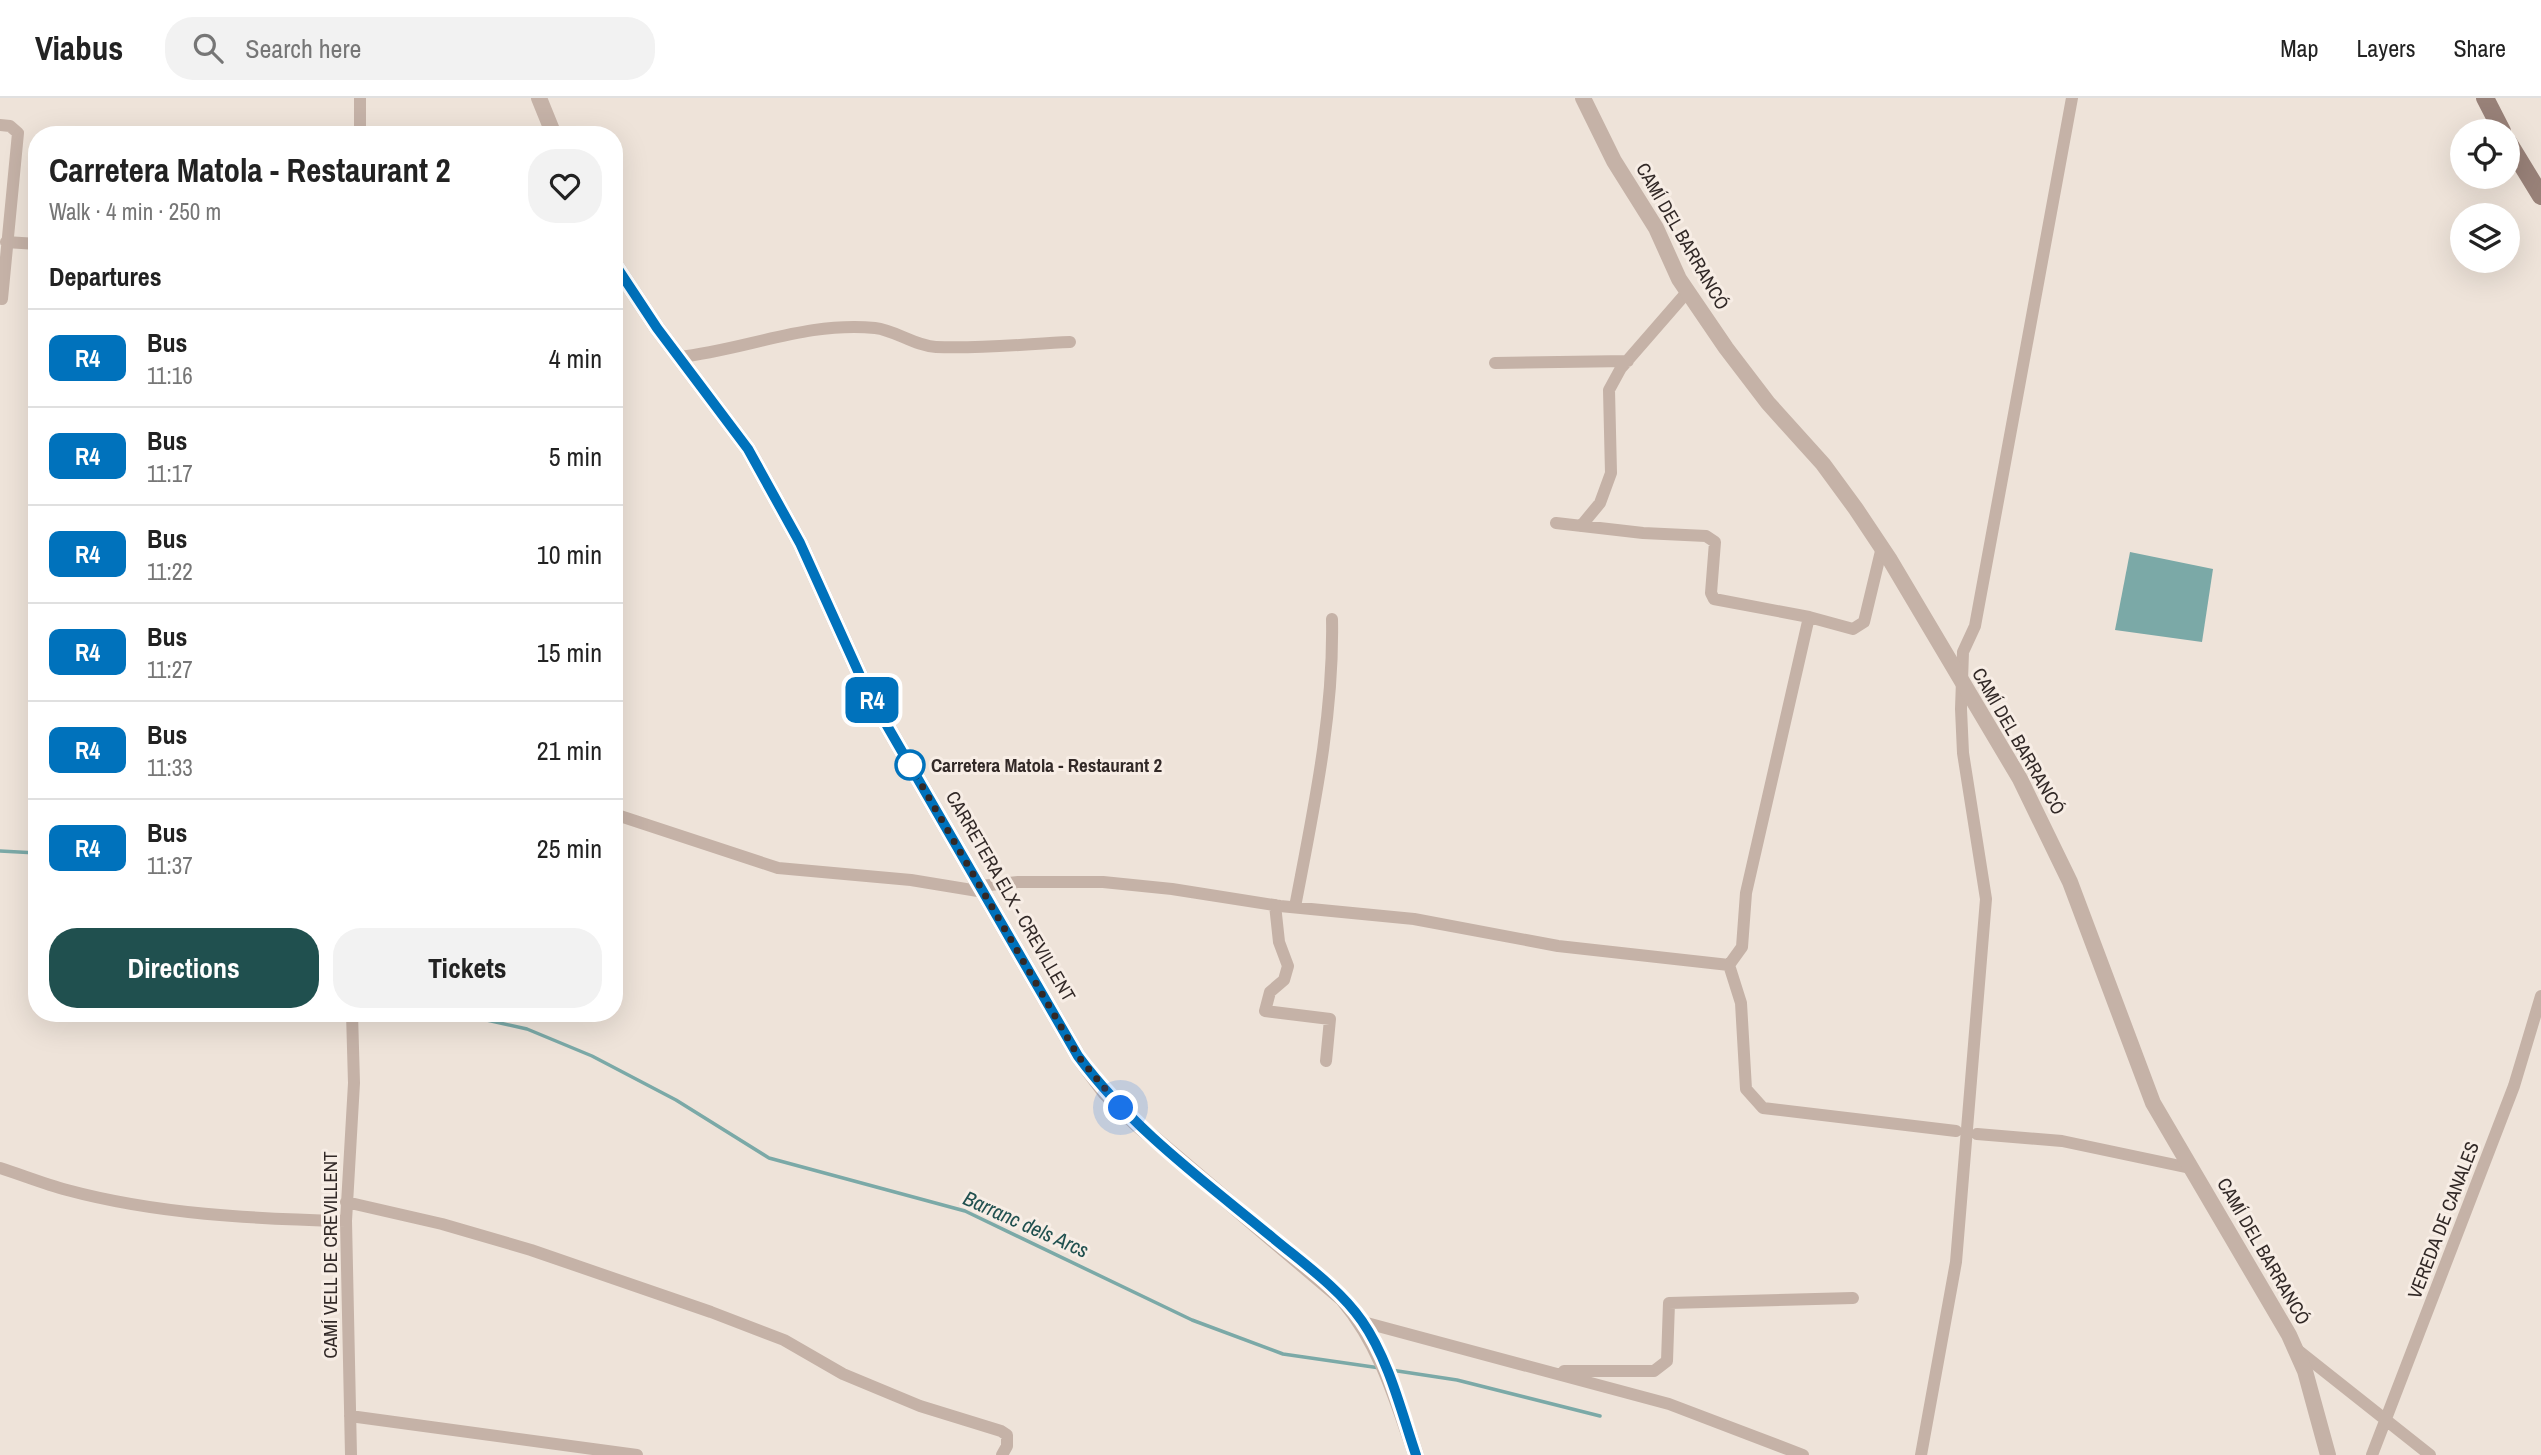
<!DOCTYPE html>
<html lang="en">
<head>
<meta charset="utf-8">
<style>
  :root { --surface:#fff; --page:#f2f2f2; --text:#222; --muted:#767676; --line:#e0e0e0; --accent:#20504f }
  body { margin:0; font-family:"Archivo Narrow",sans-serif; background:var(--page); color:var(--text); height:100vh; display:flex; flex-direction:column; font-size:26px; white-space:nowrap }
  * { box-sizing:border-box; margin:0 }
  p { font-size:23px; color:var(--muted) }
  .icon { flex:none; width:38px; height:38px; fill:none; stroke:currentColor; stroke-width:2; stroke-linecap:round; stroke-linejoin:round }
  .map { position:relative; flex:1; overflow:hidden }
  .details { position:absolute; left:28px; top:28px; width:595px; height:896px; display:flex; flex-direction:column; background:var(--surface); border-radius:28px; box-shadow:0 7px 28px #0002 }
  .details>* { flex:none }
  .badge { padding:0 14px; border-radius:10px; font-size:24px; line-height:46px }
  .controls { position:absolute; left:2450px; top:21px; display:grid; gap:14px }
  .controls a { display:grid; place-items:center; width:70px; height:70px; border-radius:50%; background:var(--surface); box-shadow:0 7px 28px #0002; font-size:35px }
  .you { position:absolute; width:35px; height:35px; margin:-18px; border:5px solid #fff; border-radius:50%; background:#1a73e8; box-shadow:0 0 0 10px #1a73e833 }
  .map>.badge { position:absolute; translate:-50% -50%; box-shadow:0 0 0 4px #fff }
  h2 { padding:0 21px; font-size:26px; line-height:63px }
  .round { display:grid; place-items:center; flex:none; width:74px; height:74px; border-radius:28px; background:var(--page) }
  .overview { display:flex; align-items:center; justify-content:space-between; height:119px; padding:0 21px }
  h1 { font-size:33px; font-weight:800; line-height:52px }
  .primary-button { display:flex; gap:14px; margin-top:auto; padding:14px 21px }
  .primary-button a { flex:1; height:80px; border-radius:28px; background:var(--accent); color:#fff; font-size:28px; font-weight:800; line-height:80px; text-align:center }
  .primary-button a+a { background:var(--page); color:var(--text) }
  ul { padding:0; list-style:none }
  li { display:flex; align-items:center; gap:21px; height:98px; padding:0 21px; border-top:2px solid var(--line) }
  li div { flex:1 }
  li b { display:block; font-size:26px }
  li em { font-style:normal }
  li .badge { min-width:77px; font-weight:700; text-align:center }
  header { display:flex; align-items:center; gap:42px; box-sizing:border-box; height:98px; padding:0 35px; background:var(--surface); border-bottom:2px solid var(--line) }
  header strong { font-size:33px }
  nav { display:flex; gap:38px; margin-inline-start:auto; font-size:24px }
  .search { width:490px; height:63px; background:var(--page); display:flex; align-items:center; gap:18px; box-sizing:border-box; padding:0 24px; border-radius:28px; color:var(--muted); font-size:26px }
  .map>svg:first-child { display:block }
  .water { fill:#7ba9a7 }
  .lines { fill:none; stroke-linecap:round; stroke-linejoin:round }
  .stream { stroke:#7ba9a7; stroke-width:3.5 }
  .minor { stroke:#c5b2a7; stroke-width:12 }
  .tertiary { stroke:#c5b2a7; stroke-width:16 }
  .secondary { stroke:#988178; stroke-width:18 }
  .line-casing { stroke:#fff; stroke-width:16 }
  .line { stroke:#0072bc; stroke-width:10 }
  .walk { stroke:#322927; stroke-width:7; stroke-dasharray:0 12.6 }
  .stop-dot { fill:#fff; stroke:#0072bc; stroke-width:3.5 }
  .labels { text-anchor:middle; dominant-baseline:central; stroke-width:6; stroke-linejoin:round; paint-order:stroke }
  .street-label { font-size:19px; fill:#322927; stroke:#f7ede5 }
  .stop-label { font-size:19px; font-weight:bold; fill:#322927; stroke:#f7ede5; text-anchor:start }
  .water-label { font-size:21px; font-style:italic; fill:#20504f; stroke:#f7ede5 }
</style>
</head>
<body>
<header>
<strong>Viabus</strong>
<div class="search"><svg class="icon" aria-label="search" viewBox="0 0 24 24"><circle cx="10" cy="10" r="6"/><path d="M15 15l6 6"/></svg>Search here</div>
<nav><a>Map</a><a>Layers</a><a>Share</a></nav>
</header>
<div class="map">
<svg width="2541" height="1357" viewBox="0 0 2541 1357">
  <rect width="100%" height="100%" fill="#eee3d9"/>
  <path class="water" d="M2130,454L2213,471L2202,544L2115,532Z"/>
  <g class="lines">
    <path class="stream" d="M0,753L37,755
      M455,915L527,931L592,958L676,1002L769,1060L965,1113L1192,1222L1283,1256L1380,1270
      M1391,1272L1457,1282L1600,1318"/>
    <path class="minor" d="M0,27L10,28L18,35L2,201
      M360,37V0
      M6,144L37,146
      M679,259C744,252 808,223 875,230C895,232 915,248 936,249C980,251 1026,246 1070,244
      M1495,265L1628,263
      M1556,425L1643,435L1706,438L1715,444L1711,495L1714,501L1809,519L1746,795L1742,849L1729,867
      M1581,428L1600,405L1611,375L1609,292L1621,270L1688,193
      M1809,519L1853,531L1864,524L1882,449
      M614,716L778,770L911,782L984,794
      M981,788L1018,784H1103L1172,791L1280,808L1414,821L1558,848L1729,867
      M1275,807L1279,844L1288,868L1284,882L1270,894L1265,913L1330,921L1326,963
      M1295,809C1313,714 1334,618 1332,521
      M1729,867L1741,905L1746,991L1763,1010L1956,1033
      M1977,1036L2062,1043L2190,1070
      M0,1070C22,1077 44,1086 67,1092C156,1116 253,1121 346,1123
      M346,1104L442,1126L531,1152L711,1214L784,1242L843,1276L920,1308L1001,1333L1007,1337V1348L1002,1357
      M1363,1224L1669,1306L1803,1357
      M2295,1250L2430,1357
      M1564,1273H1654L1667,1263L1669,1205L1853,1200
      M350,1318L637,1357
      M351,1357L346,1123L354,985L352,915
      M1921,1357L1956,1164L1986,801L1963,655L1961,611L1963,554L1975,528L2072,0
      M2372,1357L2514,988L2541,898"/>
    <path class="tertiary" d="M539,0L554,37
      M1583,0L1614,63L1656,130L1679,181L1726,250L1768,305L1823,366L1856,411L1890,462L2020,681L2070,784L2153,1005L2289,1237L2305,1273L2328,1357
      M614,165L657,230L748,351L800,445L867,593L1078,958L1105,994L1137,1026L1343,1201C1381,1246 1397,1301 1416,1357"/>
    <path class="secondary" d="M2485,0L2502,33
      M2508,44L2541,98"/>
  </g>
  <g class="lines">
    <g class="line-casing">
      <path id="line" d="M614,165L657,230L748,351L800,445L867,593L1078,958C1131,1030 1204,1083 1273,1140C1303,1165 1340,1191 1362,1223C1389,1262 1401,1313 1416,1357"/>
    </g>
    <use href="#line" class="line"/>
    <path class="walk" d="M910,667L1078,958L1121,1010"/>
  </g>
  <circle class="stop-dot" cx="910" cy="667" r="14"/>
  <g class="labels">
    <g class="street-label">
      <text transform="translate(1683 138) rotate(60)">CAMÍ DEL BARRANCÓ</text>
      <text transform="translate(2019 643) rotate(60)">CAMÍ DEL BARRANCÓ</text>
      <text transform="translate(1011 798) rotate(60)">CARRETERA ELX - CREVILLENT</text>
      <text transform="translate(2443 1122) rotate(-69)">VEREDA DE CANALES</text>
      <text transform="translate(2264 1153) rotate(60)">CAMÍ DEL BARRANCÓ</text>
      <text transform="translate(330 1157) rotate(-90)">CAMÍ VELL DE CREVILLENT</text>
    </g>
    <g class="stop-label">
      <text x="931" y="667">Carretera Matola - Restaurant 2</text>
    </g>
    <g class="water-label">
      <text transform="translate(1026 1126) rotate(24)">Barranc dels Arcs</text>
    </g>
  </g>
</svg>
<div class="controls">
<a><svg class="icon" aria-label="locate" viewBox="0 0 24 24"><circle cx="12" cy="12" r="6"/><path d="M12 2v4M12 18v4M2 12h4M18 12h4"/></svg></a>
<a><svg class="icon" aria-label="layers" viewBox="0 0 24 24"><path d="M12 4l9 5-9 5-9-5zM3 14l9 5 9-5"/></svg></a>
</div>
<div class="you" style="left:1121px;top:1010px"></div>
<b class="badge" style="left:872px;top:602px;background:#0072bc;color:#fff">R4</b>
<section class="details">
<div class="overview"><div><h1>Carretera Matola - Restaurant 2</h1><p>Walk · 4 min · 250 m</p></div><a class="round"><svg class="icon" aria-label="heart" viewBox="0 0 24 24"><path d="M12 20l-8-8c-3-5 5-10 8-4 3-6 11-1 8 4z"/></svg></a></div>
<h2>Departures</h2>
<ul>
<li><span class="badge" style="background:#0072bc;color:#fff">R4</span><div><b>Bus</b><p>11:16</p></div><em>4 min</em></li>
<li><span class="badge" style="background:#0072bc;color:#fff">R4</span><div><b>Bus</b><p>11:17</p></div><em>5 min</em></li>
<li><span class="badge" style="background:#0072bc;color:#fff">R4</span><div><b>Bus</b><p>11:22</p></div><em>10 min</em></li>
<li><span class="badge" style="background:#0072bc;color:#fff">R4</span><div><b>Bus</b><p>11:27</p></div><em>15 min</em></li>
<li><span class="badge" style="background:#0072bc;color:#fff">R4</span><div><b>Bus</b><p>11:33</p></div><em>21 min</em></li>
<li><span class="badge" style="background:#0072bc;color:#fff">R4</span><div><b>Bus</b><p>11:37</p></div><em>25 min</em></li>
</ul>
<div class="primary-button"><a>Directions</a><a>Tickets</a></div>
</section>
</div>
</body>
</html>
